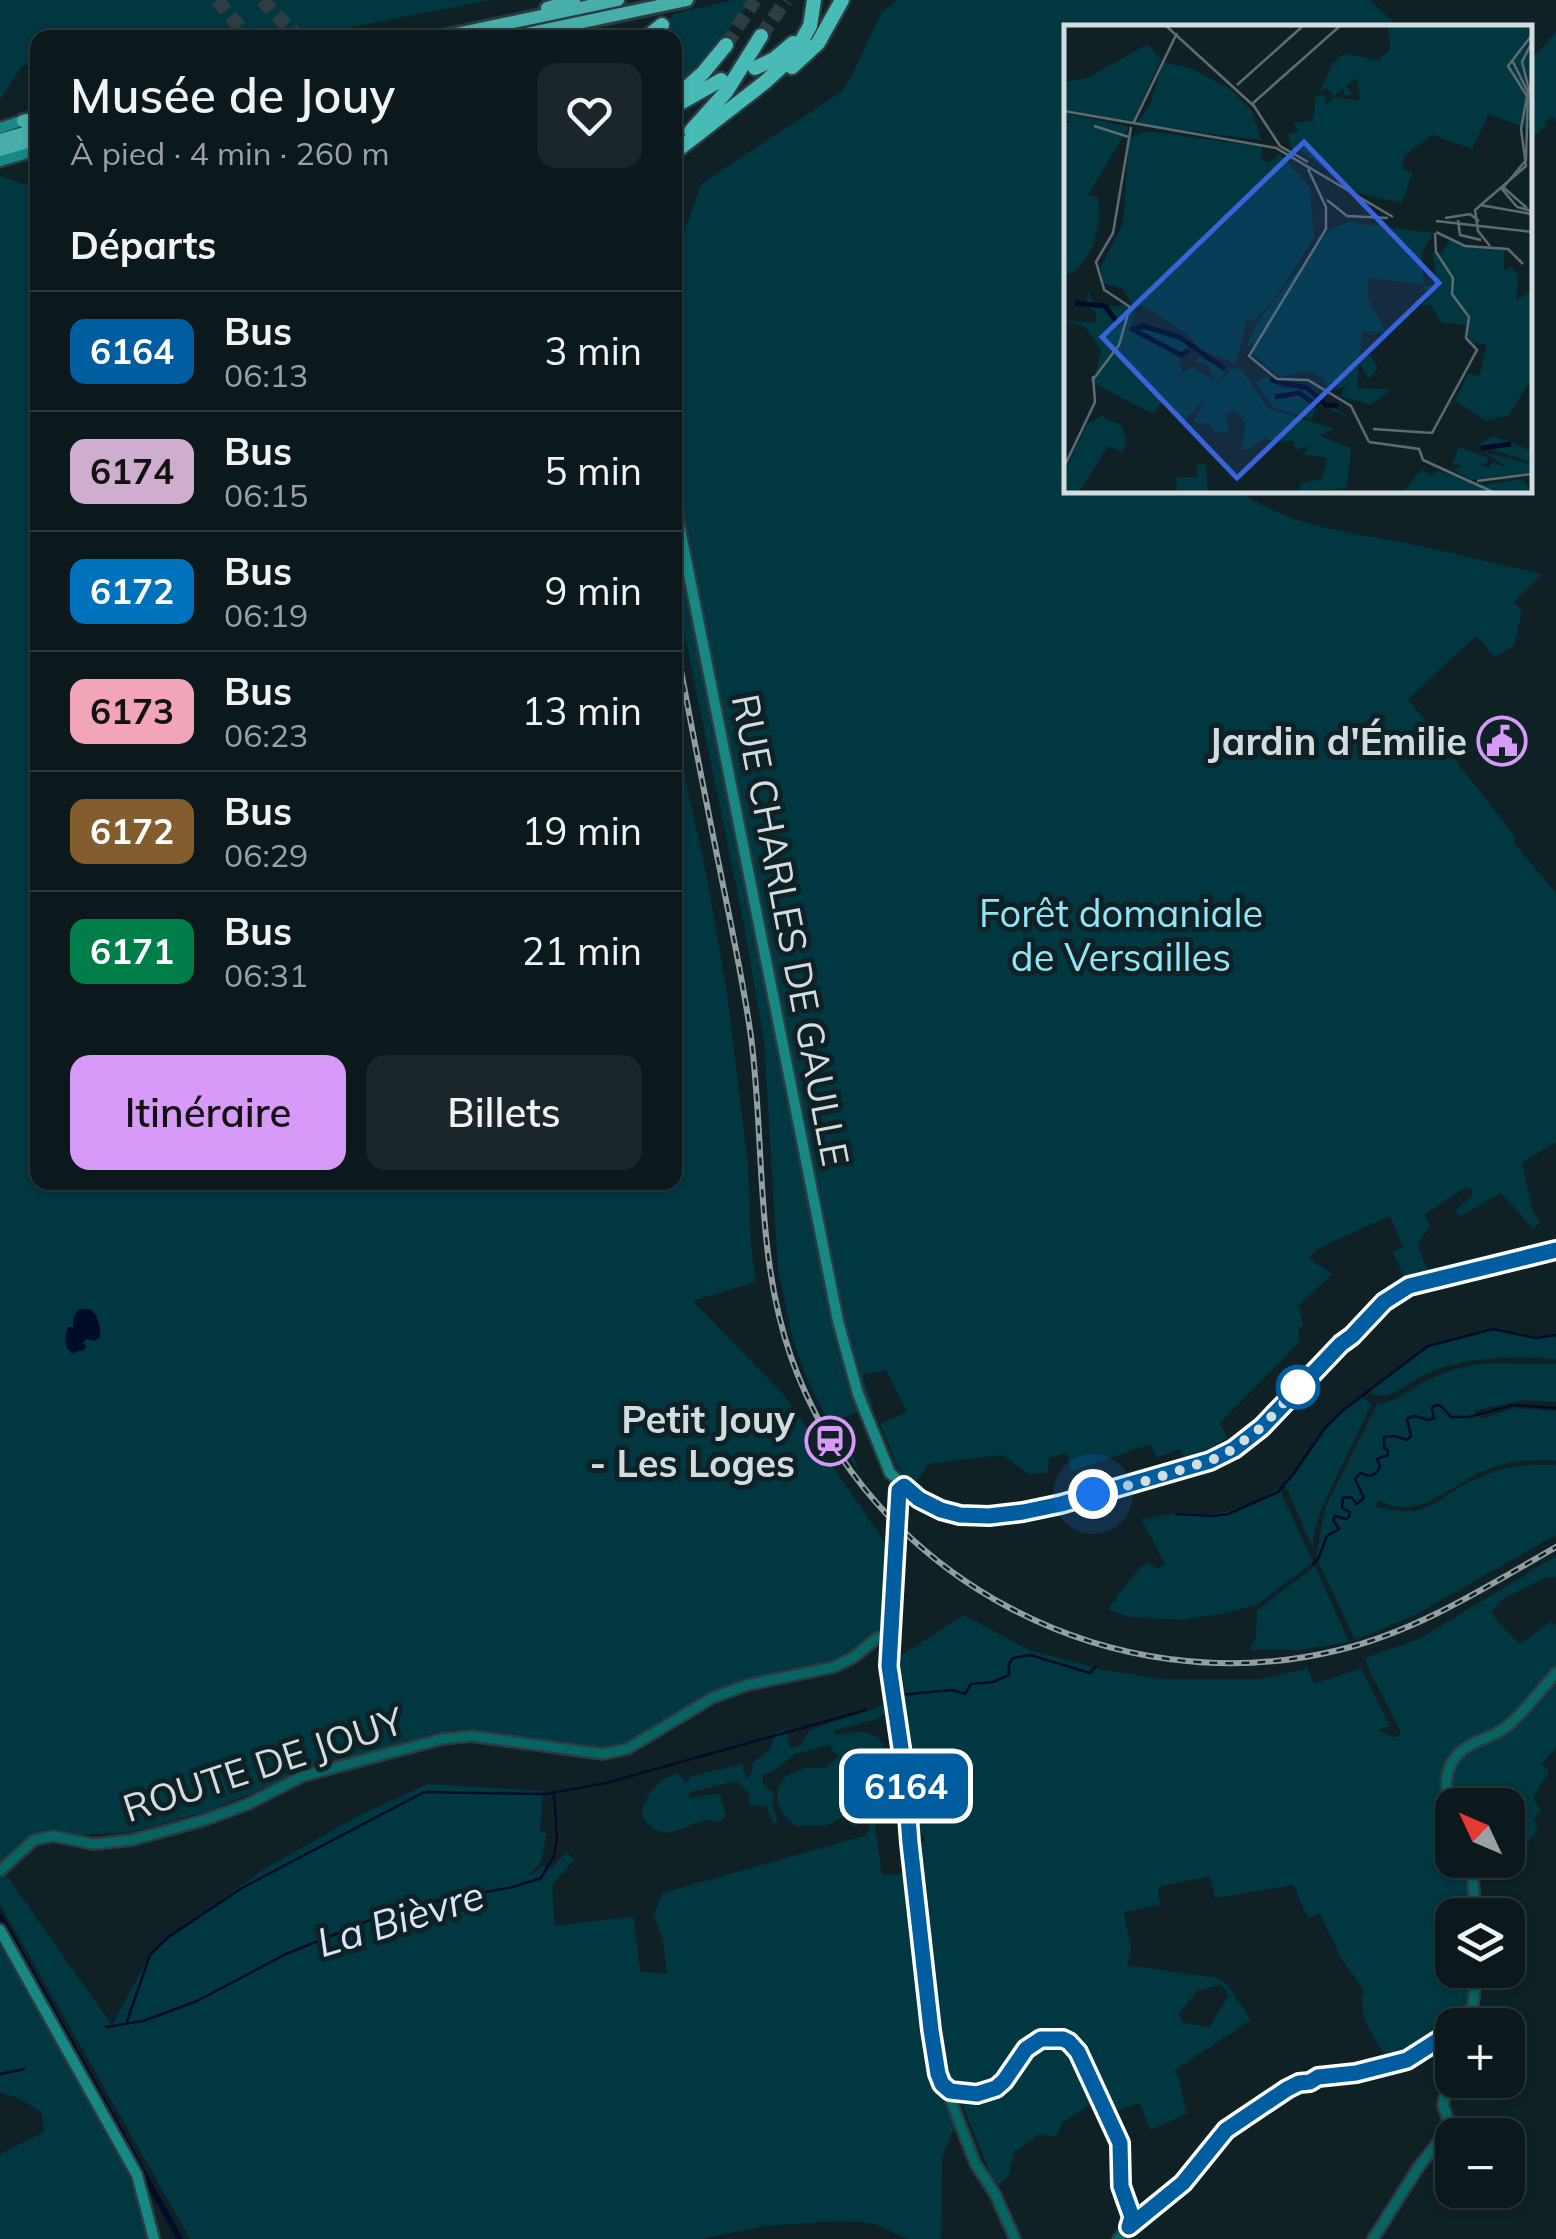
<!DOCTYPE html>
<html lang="fr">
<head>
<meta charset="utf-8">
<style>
  :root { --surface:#0c191c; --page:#1a2629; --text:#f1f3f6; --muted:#9aa0a3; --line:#2c383b; --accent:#d89af8 }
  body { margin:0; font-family:Mulish,sans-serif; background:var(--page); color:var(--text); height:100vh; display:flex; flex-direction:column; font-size:38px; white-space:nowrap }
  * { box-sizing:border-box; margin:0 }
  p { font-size:32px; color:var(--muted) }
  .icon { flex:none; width:55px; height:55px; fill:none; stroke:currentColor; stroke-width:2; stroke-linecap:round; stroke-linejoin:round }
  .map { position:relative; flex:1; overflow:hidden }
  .details { position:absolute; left:30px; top:30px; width:652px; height:1160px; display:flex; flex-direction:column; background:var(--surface); border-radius:20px; box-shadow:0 2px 8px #0004,0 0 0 2px var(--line) }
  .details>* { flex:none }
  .badge { padding:0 20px; border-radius:15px; font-size:35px; line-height:65px }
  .needle { width:65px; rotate:314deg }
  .buttons { position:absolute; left:1435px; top:1788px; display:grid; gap:20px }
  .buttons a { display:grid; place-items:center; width:90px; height:90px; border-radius:20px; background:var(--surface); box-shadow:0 2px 8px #0004,0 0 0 2px var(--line); font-size:50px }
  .you { position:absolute; width:50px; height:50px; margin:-25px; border:8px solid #fff; border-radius:50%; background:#1a73e8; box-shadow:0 0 0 15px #1a73e833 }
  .map>.badge { position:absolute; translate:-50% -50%; box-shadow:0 0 0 5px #fff }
  h2 { padding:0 40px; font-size:38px; line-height:90px }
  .round { display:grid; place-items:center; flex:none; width:105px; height:105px; border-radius:20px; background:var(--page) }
  .headline { display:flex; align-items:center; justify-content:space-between; height:170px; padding:0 40px }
  h1 { font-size:48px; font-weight:600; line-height:75px }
  .action { display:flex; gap:20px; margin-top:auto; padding:20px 40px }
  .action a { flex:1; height:115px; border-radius:20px; background:var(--accent); color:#111; font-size:40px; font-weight:600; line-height:115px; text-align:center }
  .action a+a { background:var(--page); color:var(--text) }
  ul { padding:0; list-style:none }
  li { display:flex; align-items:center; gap:30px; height:120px; padding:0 40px; border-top:2px solid var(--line) }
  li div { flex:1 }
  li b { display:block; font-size:38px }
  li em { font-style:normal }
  li .badge { min-width:110px; font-weight:700; text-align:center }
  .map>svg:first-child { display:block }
  .green { fill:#003741; fill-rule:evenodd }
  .water { fill:#000c28 }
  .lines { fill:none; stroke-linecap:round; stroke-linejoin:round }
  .stream { stroke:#000c28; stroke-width:2.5 }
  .canal { stroke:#000c28; stroke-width:6 }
  .motorway-tunnel { stroke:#2d3d41; stroke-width:14; stroke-dasharray:14 7; stroke-linecap:butt }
  .tertiary-casing { stroke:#2b3b3f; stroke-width:14 }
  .secondary-casing { stroke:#2b3b3f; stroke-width:15 }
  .trunk-casing { stroke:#2b3b3f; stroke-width:18 }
  .motorway-casing { stroke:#2b3b3f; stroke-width:19 }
  .tertiary { stroke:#076462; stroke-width:9 }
  .secondary { stroke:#188885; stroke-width:10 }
  .trunk { stroke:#47aeaa; stroke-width:12 }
  .motorway { stroke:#49bbb7; stroke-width:14 }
  .rail-casing { stroke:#939fa3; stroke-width:6 }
  .rail { stroke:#102125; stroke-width:2.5; stroke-dasharray:8; stroke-linecap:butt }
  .line-casing { stroke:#fff; stroke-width:22 }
  .line { stroke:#005d9f; stroke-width:15 }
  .walk { stroke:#d3dde0; stroke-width:10; stroke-dasharray:0 18 }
  .stop-dot { fill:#fff; stroke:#005d9f; stroke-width:5 }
  .labels { text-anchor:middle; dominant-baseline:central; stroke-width:10; stroke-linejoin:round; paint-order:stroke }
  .poi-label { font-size:38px; font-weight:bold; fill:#d3dde0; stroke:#102125; text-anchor:end }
  .park-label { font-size:38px; fill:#91e5f6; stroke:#102125 }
  .street-label { font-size:38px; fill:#d3dde0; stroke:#102125 }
  .water-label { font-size:40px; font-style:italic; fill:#d8e6f7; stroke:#102125 }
  .inset-river { fill:none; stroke:#000c28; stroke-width:5 }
  .inset-road { fill:none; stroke:#5e6c70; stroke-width:2.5 }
  .view { fill:#3863d9; fill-opacity:0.15; stroke:#3863d9; stroke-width:5 }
  .inset-edge { fill:none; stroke:#d3dde0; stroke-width:5 }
</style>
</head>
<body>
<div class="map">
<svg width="1556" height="2239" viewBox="0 0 1556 2239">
  <rect width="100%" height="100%" fill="#102125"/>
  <path class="green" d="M0,0H491L326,32L314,37L38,38L37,63L22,66L0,100Z
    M734,0H752L707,58L675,89V38H653L668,24L673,14Z
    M898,0H1370L1399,27L1066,28V490H1238C1287,526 1348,532 1407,543C1452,553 1498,564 1543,574L1514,602L1522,611L1514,646L1495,657L1476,636L1408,699L1516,838L1513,842L1556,893V1142L1522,1163L1533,1212L1541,1222L1533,1229L1501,1193L1461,1216L1455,1211L1473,1195L1471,1187L1463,1189L1425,1214L1430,1227L1420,1240L1419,1249L1430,1273L1405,1280L1393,1252L1403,1247L1390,1216L1319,1248L1309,1258L1332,1274L1299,1305L1303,1326L1299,1329V1342L1220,1423L1227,1437L1219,1443L1222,1449L1188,1462L1179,1449L1156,1458L1151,1444L1071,1471L1067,1453L1049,1458L1048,1473L1029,1474L1002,1455L928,1464L913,1487L898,1468L880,1424L907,1412L886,1370L862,1375L873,1406L836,1420L859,1469L856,1468L830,1426L806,1376L793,1340L778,1271L764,1042L744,925L675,586V256L702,183L841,92L849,81L882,12Z
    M1556,32V121L1552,117L1544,123L1546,127L1529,138V62Z
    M0,176L38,189V1182H675V731L706,873L727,992L748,1165L751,1246L756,1282L693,1301L784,1395L893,1554C891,1573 892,1597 886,1615C864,1678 772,1668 723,1689C687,1704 657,1733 621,1746L601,1750L575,1748L495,1732L460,1729L436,1733L306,1770L209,1811L130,1832L79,1835L48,1830L32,1834L0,1863Z
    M1488,1330C1516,1331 1527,1340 1556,1336V1359C1512,1356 1465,1356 1424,1375C1405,1384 1388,1404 1367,1392L1426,1348Z
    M1490,1363L1556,1364V1402L1525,1400L1473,1411L1481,1419L1515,1408L1556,1411V1461C1533,1459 1507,1461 1486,1470C1448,1485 1421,1523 1378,1500L1375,1506C1433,1522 1432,1498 1478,1478C1504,1466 1528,1464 1556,1465V1535L1413,1616L1355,1640L1316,1557L1325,1508L1377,1404C1397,1402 1410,1389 1428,1380C1448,1370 1468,1365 1490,1363Z
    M1361,1397L1372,1404L1321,1509L1313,1537V1549L1285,1485L1325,1429L1341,1412Z
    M1279,1488L1313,1562L1257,1605L1226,1613L1183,1620L1129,1617L1108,1609C1118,1595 1134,1573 1147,1562L1158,1569L1165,1564L1141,1519L1176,1513L1210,1514L1226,1512L1259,1500Z
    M1556,1556V1577L1545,1578L1500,1601L1499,1605L1491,1611L1499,1623L1520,1644L1550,1622L1556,1625V1668L1502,1726L1460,1748L1450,1758L1442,1776L1443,1794L1452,1817V1860H1467L1473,1915H1452V1930L1451,1927L1446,1928L1441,1935L1458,1979L1462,1978L1465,1970H1474L1470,2000L1457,2025H1452L1450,2030L1410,2055L1390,2062C1376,2040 1356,2017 1364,1991L1341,1958L1320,1914L1308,1918L1293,1885L1215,1898L1210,1876L1158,1887L1160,1905L1124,1912L1131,1949L1127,1965L1218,1978L1226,1983L1251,2020L1175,2070C1182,2080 1182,2100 1187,2114L1150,2130L1140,2103L1111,2113L1097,2100L1062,2123L1056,2137L1039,2135L1014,2152L1009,2175L996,2188L961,2101L946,2077L912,1845L920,1844L925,1838L915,1825L895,1659L964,1615L1029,1650L1100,1669L1162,1679H1262L1307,1668L1314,1684L1361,1668L1390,1726L1378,1730L1393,1737L1398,1736L1401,1732L1368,1668L1365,1658L1419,1639ZM1219,1985L1227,1990L1228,1996L1209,2028L1182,2022L1179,2014L1197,1991Z
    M1315,1566L1349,1642L1298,1650H1250L1256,1636L1257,1610Z
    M1556,1678V1748L1542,1764L1549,1772L1533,1797L1541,1812L1533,1820L1538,1829L1525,1846L1508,1847V1805H1454L1449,1779L1459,1755L1496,1737Z
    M883,1705L885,1714L877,1719L833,1731L836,1735C845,1734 858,1730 867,1733C908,1743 874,1810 856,1826L851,1825L847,1815L825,1826H795L781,1811L777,1799L778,1788L785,1777L805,1768H825L840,1755L834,1753L830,1745L795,1754L772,1772L762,1775L763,1784L774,1794L772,1806L778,1822L773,1823L766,1806L750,1805L748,1792L738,1783L741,1780L692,1792L688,1795L691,1798L720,1793L726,1816L719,1822C690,1811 668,1856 641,1815C647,1792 655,1782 677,1773L687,1782L691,1776L742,1764L746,1779L752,1772L753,1763L771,1748L774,1734L783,1730L789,1735L788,1743L791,1748L800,1745L810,1730Z
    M428,1784L543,1791L540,1832L547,1833L540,1865L527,1875L533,1874L542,1866L552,1868L566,1852L574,1860L552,1885L555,1926L627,1917L634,1918L640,1971L667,1974L663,1941L654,1915L662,1893L867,1835L873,1812L882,1875L909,1874L932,2077L956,2124L942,2157L941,2239H908L872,2223L839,2221L765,2226L701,2239H190L0,1904V1878L5,1873L112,2025L152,1951L264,1869L362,1814Z
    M0,1942L128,2168L139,2198L148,2239H0V2154L44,2132L42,2113L22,2100L0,2092Z"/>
  <path class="water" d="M78,1309C79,1309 89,1309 90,1309C98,1313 101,1330 100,1337L95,1341L86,1339L83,1343L86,1346L84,1350L72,1353C64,1348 64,1336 68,1327H73V1319Z"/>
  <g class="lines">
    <path class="stream" d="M1176,1514L1213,1516L1228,1514L1278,1492L1294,1473L1325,1428L1342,1411L1428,1346L1493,1329L1536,1338L1556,1335
      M1313,1564L1318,1559L1327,1536L1339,1529L1333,1520L1335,1516L1346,1519L1349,1517L1350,1512L1342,1508L1343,1498L1351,1497L1357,1504L1364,1498L1355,1479L1360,1473C1369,1477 1376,1477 1380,1466L1377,1459L1388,1455V1451L1384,1447V1437L1395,1436L1407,1440L1411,1436L1407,1419C1414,1413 1420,1418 1429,1420L1434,1418L1432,1408L1436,1405L1441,1406L1451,1417H1469L1513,1405L1556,1408
      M900,1695L952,1690L965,1694L971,1684L993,1682L1009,1675V1664L1013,1658L1030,1655L1090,1673L1096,1666
      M126,2024L150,1955L167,1938L242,1888L424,1792L546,1794L606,1783L866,1710
      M106,2027L143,2021L197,2001L286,1954L390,1912L436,1901L513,1887L541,1878L554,1856L557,1839L554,1794
      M0,2074L24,2069"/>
    <path class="canal" d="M0,1916L180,2239"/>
    <path class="motorway-tunnel" d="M217,0L249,38
      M262,0L299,38
      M761,36L786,0
      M726,45L755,0"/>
    <g class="tertiary-casing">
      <path id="tertiary" d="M904,1486L899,1490L888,1654L905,1775L910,1843L935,2056C938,2069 938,2083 950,2091V2098L975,2163L995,2194L1015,2239
        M1452,1808C1440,1782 1447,1756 1474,1743C1486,1737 1499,1734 1509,1725C1526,1710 1540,1690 1556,1673
        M1471,1860L1476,1915
        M0,1871L34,1840L53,1836L93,1844L132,1840L205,1820L248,1804L303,1776L442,1739L471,1736L603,1754L627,1749L712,1698L747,1685L834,1667L854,1657L877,1638L890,1633
        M1465,2025L1473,2004L1477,1970
        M950,2091C966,2094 982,2097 997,2086C1017,2073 1021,2039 1050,2037C1062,2037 1071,2043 1078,2052L1121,2143V2186L1132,2217L1130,2225
        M1118,2239L1129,2227L1183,2183L1225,2130L1287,2089L1299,2083H1310L1319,2077L1356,2073L1407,2060L1443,2037L1452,2034
        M1373,2239L1418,2168L1446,2132L1448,2120L1443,2105L1452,2065"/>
    </g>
    <g class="secondary-casing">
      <path id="secondary" d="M0,128L27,119
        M0,161L38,150
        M675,504L838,1321L858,1394L890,1473L919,1499L941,1510L959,1515L977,1517L1038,1510L1210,1461L1234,1449L1262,1427L1278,1411L1286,1399
        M1499,1265L1556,1250
        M1404,1288L1496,1262H1504
        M1281,1403L1384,1303L1409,1286
        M0,1930L137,2175L154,2239"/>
    </g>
    <g class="trunk-casing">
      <path id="trunk" d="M547,8L574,0
        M437,38L618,0
        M507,38L687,0
        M23,121L38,118
        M0,140L38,129
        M0,150L38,139"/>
    </g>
    <g class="motorway-casing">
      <path id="motorway" d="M646,38L662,25
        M792,67L818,43L842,0
        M755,68L774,59L793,43
        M675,98L703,73L726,45
        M682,102L721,80
        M691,131L726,92L761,36
        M675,152L765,82L793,56L810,26L814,0"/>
    </g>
    <use href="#tertiary" class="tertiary"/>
    <use href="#secondary" class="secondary"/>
    <use href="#trunk" class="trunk"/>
    <use href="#motorway" class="motorway"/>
    <g class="rail-casing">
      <path id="rail" d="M33,161L38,162
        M675,637C690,722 707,806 724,890C734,939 744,987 751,1037C765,1144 755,1254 791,1357C869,1579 1113,1706 1339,1650C1418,1631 1486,1587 1556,1547"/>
    </g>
    <use href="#rail" class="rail"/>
  </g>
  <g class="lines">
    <g class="line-casing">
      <path id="line" d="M1452,2034L1443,2037L1407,2060L1356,2073L1318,2077L1310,2082L1299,2083L1287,2089L1226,2130L1183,2183L1129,2227L1132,2217L1121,2186L1120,2143L1078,2052L1069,2042L1063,2039H1041L1026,2049L1004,2081L996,2088L977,2094L950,2091L942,2084L938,2074L931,2030L910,1843L905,1775L889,1666L899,1490L904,1486L919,1499L941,1510L960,1515L989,1516L1023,1512L1061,1504L1210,1461L1234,1449L1262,1427L1341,1344L1352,1336L1384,1302L1409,1286L1556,1250"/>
    </g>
    <use href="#line" class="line"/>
    <path class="walk" d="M1093,1494L1150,1480L1223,1456L1262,1427L1300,1385L1298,1387"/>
  </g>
  <defs>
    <g id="civic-ring" transform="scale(2.5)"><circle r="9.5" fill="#102125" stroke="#d89af8" stroke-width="1.5"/><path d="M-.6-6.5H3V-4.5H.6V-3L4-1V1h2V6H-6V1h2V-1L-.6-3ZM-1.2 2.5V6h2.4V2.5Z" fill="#d89af8"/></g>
    <g id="station-ring" transform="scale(2.5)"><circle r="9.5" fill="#102125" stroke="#d89af8" stroke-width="1.5"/><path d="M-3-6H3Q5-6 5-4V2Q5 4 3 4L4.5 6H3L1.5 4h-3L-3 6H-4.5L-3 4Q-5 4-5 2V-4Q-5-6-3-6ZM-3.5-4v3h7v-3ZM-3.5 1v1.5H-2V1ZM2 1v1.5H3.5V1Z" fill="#d89af8"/></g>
  </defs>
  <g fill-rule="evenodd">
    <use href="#civic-ring" x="1502" y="741"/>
    <use href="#station-ring" x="830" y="1441"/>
  </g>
  <circle class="stop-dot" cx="1298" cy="1387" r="20"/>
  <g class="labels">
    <g class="poi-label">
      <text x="1467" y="741">Jardin d'Émilie</text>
      <text x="795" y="1419">Petit Jouy<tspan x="795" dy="44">- Les Loges</tspan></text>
    </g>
    <g class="park-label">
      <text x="1121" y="913">Forêt domaniale<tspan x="1121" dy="44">de Versailles</tspan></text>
    </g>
    <g class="street-label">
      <text transform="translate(791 930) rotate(79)">RUE CHARLES DE GAULLE</text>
      <text transform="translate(263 1764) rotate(-18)">ROUTE DE JOUY</text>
    </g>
    <g class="water-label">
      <text transform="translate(400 1918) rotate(-17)">La Bièvre</text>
    </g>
  </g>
  <g transform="translate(1064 25)">
    <rect width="468" height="468" fill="#102125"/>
    <path d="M324,0H467V105L425,89L408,124L368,110L340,131L339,144L349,148L337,178L293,168L236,125L228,126L224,109L235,106L229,98L249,96L252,70L261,71L262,80L270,72L296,76L293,53L282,61L289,70H279L280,63L270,71L262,63L255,68L269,38L281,28L314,36L326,24ZM84,19L97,34L68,98L0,84V57L23,53ZM99,37L127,43L165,63L188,86L197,115L71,99L85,82ZM0,88L65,102L24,170L34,172L36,194L28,224L12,246L0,250V97L6,98ZM82,106L198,122L197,135L206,138L216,128L246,163L250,213L214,269L190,297L183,294L172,338L136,325L124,309L77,280H71L67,303L116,311L125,322L115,335L119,349L127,342L150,355L143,339L132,337L135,332L163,345L150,363L168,343L178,345L203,383L271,404L255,410L287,423L283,463L235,467L237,458L258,454L263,433L239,429L245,421L232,425L229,415L215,418V411L213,418L200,412L187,424H177L182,398L171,386L161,390L166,406L152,408L145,399L129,398L141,374L118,398L99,376L89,389L29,358L37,326L21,302L0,295L31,298L32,286L22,281L25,264L27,275L43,282L69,280L59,264L38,258L36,243L59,199L65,113ZM284,197L369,208L358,229L359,259L304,253V274L322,307L299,306L295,331H307L314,344L304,354L295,336L293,363L328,364L307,380L276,371L283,360L271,365L275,358L268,356L262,363L259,353L242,345L217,353L189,329V319L182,322L193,298L265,205ZM387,212L401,222L440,225V245L448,242L454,251L452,275L468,265L466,356L445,390L422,396L391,376L404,348L415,351L423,320L404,316L405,300L378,298L366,280H358L365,273L360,261L374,260L368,228L378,229ZM202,352L217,363L243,364L287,394L255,379L247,394L209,382L191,357ZM38,391L58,401L63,418L58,427L44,421L15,467H0V447L23,399ZM429,411L467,425V437L414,420ZM395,422L424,433L422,440L413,437L419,441L424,443L428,437L445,443L419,427L467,439V448L407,455L390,445L398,440L388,439ZM142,439L144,467H114L111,452L134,453L133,440ZM357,444L366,452L373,446L420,460L459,454L467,467H340Z" fill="#003741"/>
    <path class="inset-river" d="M11,278L41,281L55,300M66,303L117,330L125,325M68,305L79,301L115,312L161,344M206,355L243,363L262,380L274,381M211,372L235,368L254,381M417,423L447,419"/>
    <path class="inset-road" d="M101,0L191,82M448,35L464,67L462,135L438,164L453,182L468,186M173,60L240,0M466,68L458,37L468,17M188,78L216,121L244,137M188,79L277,0M0,86L212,123L329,192M69,99L113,8M30,101L65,112M244,144L262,182V204L185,331L213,354L244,355L287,381L305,417M439,162L463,183M263,175L283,191L324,193M416,180L468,189M381,193L406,189L415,196M394,195L396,210L417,215M372,196L468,207M372,207L401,221L444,224L459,239M426,221L414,206L411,185L462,141L457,104L463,71L444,41L468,10M40,264L32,237L49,208L67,102M28,356L55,320L66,282L39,264M309,404L368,408L413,325L402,313L405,292L388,269L389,253L372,227L371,208M305,417L355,424L359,435L429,467M0,442L31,377L29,351M413,456L468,449"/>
    <path class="view" d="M240,117L375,258L173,453L38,312Z"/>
    <rect width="468" height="468" class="inset-edge"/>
  </g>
</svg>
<div class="buttons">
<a><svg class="needle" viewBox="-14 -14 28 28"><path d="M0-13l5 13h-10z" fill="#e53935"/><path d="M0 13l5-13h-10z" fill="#9aa0a3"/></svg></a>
<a><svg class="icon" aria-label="layers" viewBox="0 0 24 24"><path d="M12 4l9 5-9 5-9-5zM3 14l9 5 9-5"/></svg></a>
<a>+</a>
<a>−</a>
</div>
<div class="you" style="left:1093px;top:1494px"></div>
<b class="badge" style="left:906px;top:1786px;background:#005d9f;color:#fff">6164</b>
<section class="details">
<div class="headline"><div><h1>Musée de Jouy</h1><p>À pied · 4 min · 260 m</p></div><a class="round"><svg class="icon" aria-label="heart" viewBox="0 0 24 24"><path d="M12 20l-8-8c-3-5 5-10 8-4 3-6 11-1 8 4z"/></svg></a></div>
<h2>Départs</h2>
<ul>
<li><span class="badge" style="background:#005d9f;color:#fff">6164</span><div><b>Bus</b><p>06:13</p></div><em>3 min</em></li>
<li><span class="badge" style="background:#ceadcf;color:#111">6174</span><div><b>Bus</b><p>06:15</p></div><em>5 min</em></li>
<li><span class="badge" style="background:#0072bc;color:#fff">6172</span><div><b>Bus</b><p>06:19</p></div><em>9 min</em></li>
<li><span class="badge" style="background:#f2a5b7;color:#111">6173</span><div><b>Bus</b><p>06:23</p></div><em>13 min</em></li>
<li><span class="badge" style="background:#845d2e;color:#fff">6172</span><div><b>Bus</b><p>06:29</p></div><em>19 min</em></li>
<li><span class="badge" style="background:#007e49;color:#fff">6171</span><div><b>Bus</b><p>06:31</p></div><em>21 min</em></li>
</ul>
<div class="action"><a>Itinéraire</a><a>Billets</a></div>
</section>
</div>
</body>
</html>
